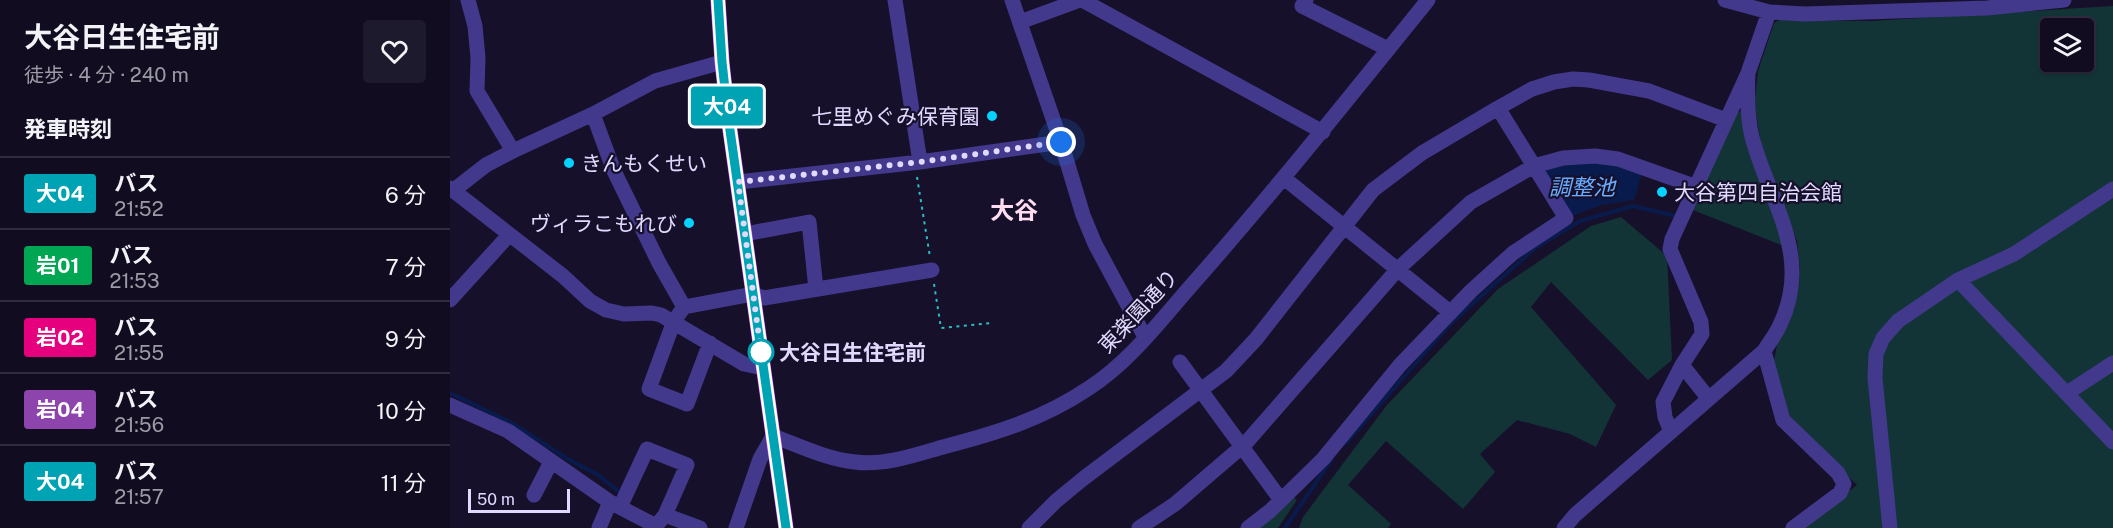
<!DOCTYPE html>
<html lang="ja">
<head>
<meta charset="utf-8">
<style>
  :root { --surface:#110c20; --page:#1e1a2d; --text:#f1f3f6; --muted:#9c9ba5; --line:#302c3e }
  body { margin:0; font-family:"Public Sans","Noto Sans JP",sans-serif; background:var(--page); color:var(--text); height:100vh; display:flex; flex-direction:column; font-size:22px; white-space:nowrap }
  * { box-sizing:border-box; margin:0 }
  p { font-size:20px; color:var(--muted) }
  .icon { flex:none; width:33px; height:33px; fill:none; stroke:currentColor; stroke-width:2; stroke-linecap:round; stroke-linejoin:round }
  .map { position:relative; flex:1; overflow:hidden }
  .details { display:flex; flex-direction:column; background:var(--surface); width:450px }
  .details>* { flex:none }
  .badge { padding:0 12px; border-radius:4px; font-size:21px; line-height:39px }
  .buttons { position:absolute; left:1590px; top:18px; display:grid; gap:12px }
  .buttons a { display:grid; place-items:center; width:54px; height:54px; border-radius:6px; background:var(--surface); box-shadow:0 2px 4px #0004,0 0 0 2px var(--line); font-size:30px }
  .scale { position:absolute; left:18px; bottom:15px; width:102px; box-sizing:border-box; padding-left:6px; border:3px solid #e1daff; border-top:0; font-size:16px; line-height:21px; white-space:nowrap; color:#e1daff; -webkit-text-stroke:4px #17102b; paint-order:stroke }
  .you { position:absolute; width:30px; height:30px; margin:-15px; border:4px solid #fff; border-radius:50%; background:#1a73e8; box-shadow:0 0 0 9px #1a73e833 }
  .map>.badge { position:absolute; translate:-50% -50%; box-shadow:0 0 0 3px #fff }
  h2 { padding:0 24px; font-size:22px; line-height:54px }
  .round { display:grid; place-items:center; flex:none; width:63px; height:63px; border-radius:6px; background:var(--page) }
  .headline { display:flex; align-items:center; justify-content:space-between; height:102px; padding:0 24px }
  h1 { font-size:28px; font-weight:700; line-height:45px }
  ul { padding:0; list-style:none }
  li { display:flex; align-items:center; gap:18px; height:72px; padding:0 24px; border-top:2px solid var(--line) }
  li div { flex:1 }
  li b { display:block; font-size:22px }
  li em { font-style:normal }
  li .badge { min-width:66px; font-weight:700; text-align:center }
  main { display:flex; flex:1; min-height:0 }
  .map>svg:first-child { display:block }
  .green { fill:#123436; fill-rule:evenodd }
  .water { fill:#081b4c }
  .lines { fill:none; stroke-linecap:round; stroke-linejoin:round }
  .stream { stroke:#081b4c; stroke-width:4 }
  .path { stroke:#2ac0c3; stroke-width:2; stroke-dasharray:3 4.5; stroke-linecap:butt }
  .minor { stroke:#42398c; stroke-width:15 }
  .major { stroke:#d061ff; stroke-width:15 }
  .line-casing { stroke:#fff; stroke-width:14 }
  .line { stroke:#00a3b4; stroke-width:9 }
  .walk { stroke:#e1daff; stroke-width:6; stroke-dasharray:0 10.8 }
  .poi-dot { fill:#06d2ff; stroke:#17102b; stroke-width:2 }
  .stop-dot { fill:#fff; stroke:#00a3b4; stroke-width:3 }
  .labels { text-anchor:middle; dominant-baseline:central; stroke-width:4.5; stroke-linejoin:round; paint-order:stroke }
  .poi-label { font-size:21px; fill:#e1daff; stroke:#17102b; text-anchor:end }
  .street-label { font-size:21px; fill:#e1daff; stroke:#17102b }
  .stop-label { font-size:21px; font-weight:bold; fill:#e1daff; stroke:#17102b; text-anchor:start }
  .water-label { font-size:22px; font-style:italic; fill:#68adff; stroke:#17102b }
  .quarter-label { font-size:24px; font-weight:bold; fill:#ffdcef; stroke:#17102b }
</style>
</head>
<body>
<main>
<section class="details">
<div class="headline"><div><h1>大谷日生住宅前</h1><p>徒歩 · 4 分 · 240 m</p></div><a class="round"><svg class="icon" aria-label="heart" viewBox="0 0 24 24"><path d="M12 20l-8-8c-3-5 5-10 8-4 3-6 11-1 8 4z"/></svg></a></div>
<h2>発車時刻</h2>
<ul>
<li><span class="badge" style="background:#00a3b4;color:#fff">大04</span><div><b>バス</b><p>21:52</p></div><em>6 分</em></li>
<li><span class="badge" style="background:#00a651;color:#fff">岩01</span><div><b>バス</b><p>21:53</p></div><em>7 分</em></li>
<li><span class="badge" style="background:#e6007e;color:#fff">岩02</span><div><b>バス</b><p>21:55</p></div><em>9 分</em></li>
<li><span class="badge" style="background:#8e44ad;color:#fff">岩04</span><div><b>バス</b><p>21:56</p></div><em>10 分</em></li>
<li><span class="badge" style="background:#00a3b4;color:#fff">大04</span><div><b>バス</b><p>21:57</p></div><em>11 分</em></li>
</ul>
</section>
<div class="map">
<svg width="1663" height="528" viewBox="0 0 1663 528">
  <rect width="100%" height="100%" fill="#17102b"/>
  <path class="green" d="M1663,6V528H1350L1407,485L1341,421L1324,361L1328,340L1344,308L1349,286L1350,267L1347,241L1311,143L1306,113L1305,99L1308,71L1324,23L1329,20L1422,21ZM1600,28H1634V62H1600Z
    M1292,111L1334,246L1243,210L1287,112Z
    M1171,217L1217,256L1222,360L1198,380L1101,282L1081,307L1166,405L1146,447L1120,434L1067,420L1030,454L1045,472L1013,509L936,441L898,485L941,524L938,528H849L853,517L937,405L1048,289L1141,226Z
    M842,496L847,500L828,528H802Z"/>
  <path class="water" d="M1127,163L1163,164L1192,173L1184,200L1152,205L1122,216L1095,172L1096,167Z"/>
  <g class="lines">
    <path class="stream" d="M0,393L62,423L116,458L148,475L172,494
      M895,444L1002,322L1085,248L1130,221L1183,206L1226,216
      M835,528L882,459"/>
    <path class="path" d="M467,177L480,257
      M484,284L491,328L541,323"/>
    <path class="minor" d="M18,0L25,26L28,58L27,91L63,151
      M445,0L470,162
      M562,0L611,142L633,215L645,244L695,337
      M632,0L873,132
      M856,0L852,6L938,49
      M1275,0L1319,12L1355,14L1537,8L1614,0
      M570,22L630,0
      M143,114L164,171L209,263L234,307
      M834,178L1000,312
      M288,182L470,162L611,142
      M0,188L113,276L140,301L156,310L174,314L202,313L211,315L294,364L313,368
      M4,190L36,165L63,151L143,114L205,81L272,62
      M295,234L359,222L366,289
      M1508,280L1663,442
      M0,300L59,235
      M260,343L237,404L199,389L224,321L234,307L303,294L314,298L482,270
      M1314,351L1333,420L1388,473L1394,484L1390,493L1343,528
      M730,362L831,500
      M1232,365L1259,399
      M1617,393L1663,363
      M0,405L58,431L160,502L206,526L215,515L250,528
      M1221,432L1215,417L1213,402L1232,365L1252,334L1251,322L1220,249L1222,239L1298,73L1319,12
      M84,495L101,462
      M170,507L197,449L237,465L215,515
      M149,528L160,502
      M286,528L310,459L323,436C350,446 376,459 405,462C434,466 465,455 493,447C547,433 593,419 639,388C682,360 713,317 747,279C827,188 902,94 978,0
      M579,528L606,501L634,478L776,371L806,339L923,190L972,153L1048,108L1082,89L1104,82L1123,79L1139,80L1199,91L1276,120
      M689,528L725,504L795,444L948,269L1021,202L1084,166L1113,158L1145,156L1168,159L1247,187
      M798,528L820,511L873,459L950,365L1021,291L1063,253L1116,218L1048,108
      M1114,528L1125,515L1314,351C1319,343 1325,335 1329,327C1364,256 1320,204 1302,137C1297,116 1297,95 1298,73
      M1440,528L1425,378L1426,354L1433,338L1448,321L1508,280L1564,254L1663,189"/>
    <path class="major" d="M268,0L272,62L278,116L336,528"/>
  </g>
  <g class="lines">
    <g class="line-casing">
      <path id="line" d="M268,0L272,62L278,116L336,528"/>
    </g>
    <use href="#line" class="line"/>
    <path class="walk" d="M311,352L288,182L470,162L611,142"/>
  </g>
  <g class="poi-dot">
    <circle cx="542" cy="116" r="6"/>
    <circle cx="119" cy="163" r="6"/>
    <circle cx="1212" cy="192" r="6"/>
    <circle cx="239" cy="223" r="6"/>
  </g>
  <circle class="stop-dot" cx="311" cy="352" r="12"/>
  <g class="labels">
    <g class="poi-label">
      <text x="530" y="116">七里めぐみ保育園</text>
      <text x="131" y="163" text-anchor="start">きんもくせい</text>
      <text x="1224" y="192" text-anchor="start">大谷第四自治会館</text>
      <text x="227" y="223">ヴィラこもれび</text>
    </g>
    <g class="street-label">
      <text transform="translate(688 311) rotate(-47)">東楽園通り</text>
    </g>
    <g class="stop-label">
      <text x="329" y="352">大谷日生住宅前</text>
    </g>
    <g class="water-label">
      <text x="1132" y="187">調整池</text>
    </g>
    <g class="quarter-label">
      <text x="564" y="210">大谷</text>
    </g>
  </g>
</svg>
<div class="buttons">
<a><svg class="icon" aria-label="layers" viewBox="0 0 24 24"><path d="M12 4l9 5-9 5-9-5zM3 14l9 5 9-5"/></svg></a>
</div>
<div class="scale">50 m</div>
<div class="you" style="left:611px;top:142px"></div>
<b class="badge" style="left:277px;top:106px;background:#00a3b4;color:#fff">大04</b>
</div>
</main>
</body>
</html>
